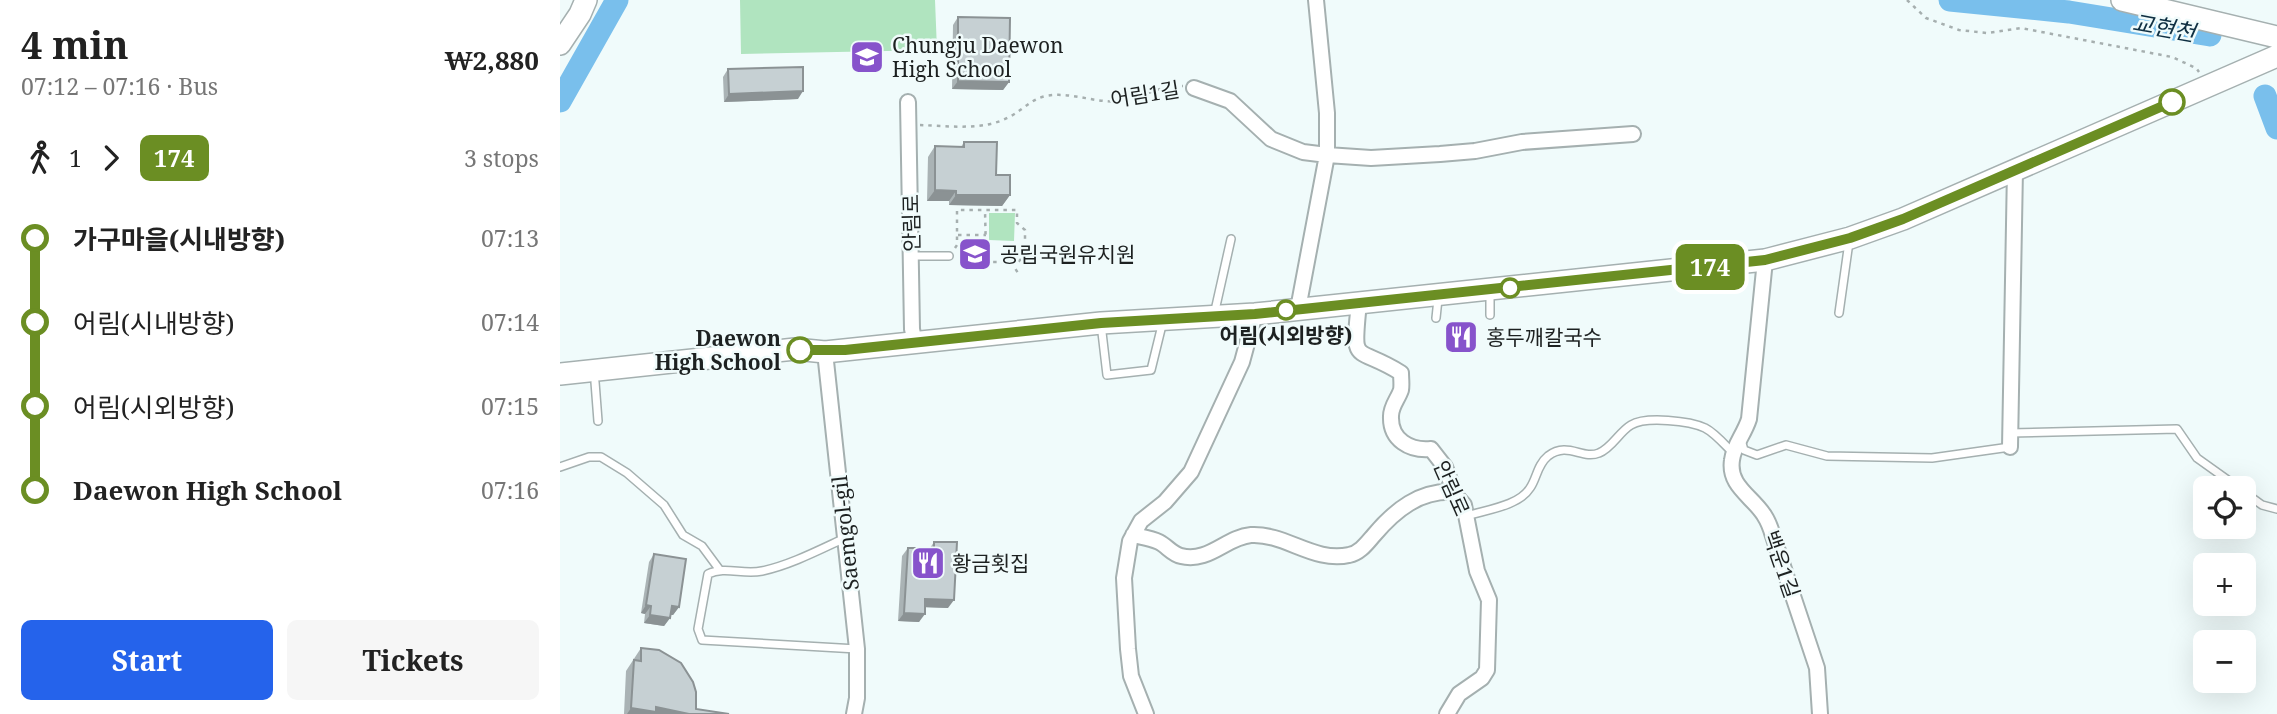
<!DOCTYPE html>
<html lang="en">
<head>
<meta charset="utf-8">
<style>
  :root { --surface:#fff; --page:#f6f6f6; --text:#222; --muted:#767676; --accent:#2563eb }
  body { margin:0; font-family:"Noto Serif","Noto Sans KR",serif; background:var(--page); color:var(--text); height:100vh; display:flex; flex-direction:column; font-size:26px; white-space:nowrap }
  * { box-sizing:border-box; margin:0 }
  p { font-size:23px; color:var(--muted) }
  .icon { flex:none; width:38px; height:38px; fill:none; stroke:currentColor; stroke-width:2; stroke-linecap:round; stroke-linejoin:round }
  .map { position:relative; flex:1; overflow:hidden }
  .panel { display:flex; flex-direction:column; background:var(--surface); width:560px }
  .panel>* { flex:none }
  .badge { padding:0 14px; border-radius:10px; font-size:24px; line-height:46px }
  .tools { position:absolute; left:1633px; top:476px; display:grid; gap:14px }
  .tools a { display:grid; place-items:center; width:63px; height:63px; border-radius:10px; background:var(--surface); box-shadow:0 7px 28px #0002; font-size:35px }
  .map>.badge { position:absolute; translate:-50% -50%; box-shadow:0 0 0 4px #fff }
  .legs { display:flex; align-items:center; gap:10px; height:77px; padding:0 21px; font-size:23px }
  .legs p { margin-inline-start:auto }
  .overview { display:flex; align-items:center; justify-content:space-between; height:119px; padding:0 21px }
  h1 { font-size:38px; font-weight:700; line-height:52px }
  .button { display:flex; gap:14px; margin-top:auto; padding:14px 21px }
  .button a { flex:1; height:80px; border-radius:10px; background:var(--accent); color:#fff; font-size:28px; font-weight:700; line-height:80px; text-align:center }
  .button a+a { background:var(--page); color:var(--text) }
  ul { padding:0 21px; list-style:none }
  li { display:flex; align-items:center; gap:24px; height:84px; font-size:26px }
  li i { display:grid; place-items:center; width:10px; height:100%; margin:0 9px; background:currentColor }
  li i::after { content:''; width:18px; height:18px; margin:-9px; border:5px solid; border-radius:50%; background:var(--surface) }
  li p { margin-inline-start:auto }
  li:first-child i { background:linear-gradient(#0000 50%,currentColor 0) }
  li:last-child i { background:linear-gradient(currentColor 50%,#0000 0) }
  main { display:flex; flex:1; min-height:0 }
  .map>svg:first-child { display:block }
  .green { fill:#b0e4bf }
  .lines { fill:none; stroke-linecap:round; stroke-linejoin:round }
  .river { stroke:#79bfec; stroke-width:23 }
  .lane-casing { stroke:#a5b0b0; stroke-width:10 }
  .street-casing { stroke:#a5b0b0; stroke-width:18 }
  .secondary-casing { stroke:#a5b0b0; stroke-width:24 }
  .path { stroke:#a6afaf; stroke-width:2.5; stroke-dasharray:3.5 5; stroke-linecap:butt }
  .lane { stroke:#fff; stroke-width:7 }
  .street { stroke:#fff; stroke-width:14 }
  .secondary { stroke:#fff; stroke-width:21 }
  .wall { fill:#aab3b5 }
  .shaded-wall { fill:#8b9294 }
  .building { fill:#c6d0d3; stroke:#8b9294; stroke-width:2 }
  .line-1-casing { stroke:#fff; stroke-width:16 }
  .line-1 { stroke:#6b8e23; stroke-width:10 }
  .stop-1-dot { fill:#fff; stroke:#6b8e23; stroke-width:3.5 }
  .labels { text-anchor:middle; dominant-baseline:central; stroke-width:5; stroke-linejoin:round; paint-order:stroke }
  .poi-label { font-size:21px; fill:#1d2121; stroke:#f0fbfb; text-anchor:start }
  .street-label { font-size:21px; fill:#1d2121; stroke:#f0fbfb }
  .stop-label { font-size:21px; font-weight:bold; fill:#1d2121; stroke:#f0fbfb }
  .water-label { font-size:23px; font-style:italic; fill:#0f2f42; stroke:#f0fbfb }
</style>
</head>
<body>
<main>
<section class="panel">
<div class="overview"><div><h1>4 min</h1><p>07:12 – 07:16 · Bus</p></div><b>₩2,880</b></div>
<div class="legs"><svg class="icon" aria-label="walk" viewBox="0 0 24 24"><circle cx="13" cy="4" r="2"/><path d="M13 8l-2 6 4 7M11 14l-3 7M7 12l3-4h3l4 4"/></svg>1<svg class="icon" aria-label="forward" viewBox="0 0 24 24"><path d="M9 5l7 7-7 7"/></svg><b class="badge" style="background:#6b8e23;color:#fff">174</b><p>3 stops</p></div>
<ul>
<li><i style="color:#6b8e23"></i><b>가구마을(시내방향)</b><p>07:13</p></li>
<li><i style="color:#6b8e23"></i><span>어림(시내방향)</span><p>07:14</p></li>
<li><i style="color:#6b8e23"></i><span>어림(시외방향)</span><p>07:15</p></li>
<li><i style="color:#6b8e23"></i><b>Daewon High School</b><p>07:16</p></li>
</ul>
<div class="button"><a>Start</a><a>Tickets</a></div>
</section>
<div class="map">
<svg width="1717" height="714" viewBox="0 0 1717 714">
  <rect width="100%" height="100%" fill="#f0fbfb"/>
  <path class="green" d="M180,0H375L377,50L181,54Z
    M429,213H455L454,241L429,240Z"/>
  <g class="lines">
    <path class="river" d="M1390,0L1509,12L1650,35
      M1705,96L1717,128
      M0,101L57,0"/>
    <g class="lane-casing">
      <path id="lane" d="M351,256H389
        M1279,313L1289,242
        M654,315L671,239
        M930,315V292
        M876,318L878,299
        M541,324L547,375L591,370L603,321
        M35,382L38,421
        M1450,433L1617,429L1637,458L1679,488
        M1181,440L1184,450L1197,455L1226,445L1267,456L1372,458L1450,447
        M0,467L29,457H41L67,473L104,505L123,535L142,546L159,569
        M1684,492L1702,505L1717,509
        M907,516C925,510 959,506 970,488C977,478 977,465 988,456C1008,441 1022,460 1039,453C1052,448 1059,432 1071,425C1086,416 1130,421 1145,428C1155,433 1165,445 1173,453
        M285,538C259,550 230,565 202,571C183,575 165,566 148,574L138,629L142,640L297,649"/>
    </g>
    <g class="street-casing">
      <path id="street" d="M634,88L670,101L711,139L743,152L767,155L811,158L880,154L915,151L962,142L1073,134
        M348,102L352,329L355,344
        M1205,260L1189,419C1184,435 1174,444 1172,460C1168,486 1192,496 1204,515C1208,521 1211,529 1213,536L1257,668L1260,714
        M799,303C792,368 795,344 841,373C841,378 842,385 841,390C838,399 831,406 831,416C830,440 850,451 871,449L885,467L896,496L904,505L917,571L929,600L927,670L922,678L899,694L887,714
        M738,309L767,155V113L756,0
        M265,352L297,649V698L294,714
        M1450,447L1455,169
        M573,535C582,537 591,538 599,542C607,546 612,554 621,556C649,563 666,537 691,535C725,533 754,563 789,555C800,553 807,543 814,535C835,510 860,490 894,492
        M586,714L571,676L568,649L564,578L570,541L581,521L605,502L631,472L682,362L695,314"/>
    </g>
    <g class="secondary-casing">
      <path id="secondary" d="M1562,0L1717,37
        M0,44L20,14L26,0
        M0,374L235,349L265,352L541,323L695,314L1205,260L1290,238L1343,219L1717,56"/>
    </g>
    <path class="path" d="M1347,0L1366,18L1399,30L1427,33L1461,28L1612,57L1636,68L1639,72
      M360,125C388,126 424,131 449,117C463,110 471,99 486,96C511,91 536,104 561,101C582,98 600,85 623,86
      M398,235H426
      M395,248L397,245V210H457V223L465,230V255L458,262H432L426,254L425,210
      M451,262L458,273"/>
    <use href="#lane" class="lane"/>
    <use href="#street" class="street"/>
    <use href="#secondary" class="secondary"/>
  </g>
  <path class="wall" d="M398,17L449,82L443,90L392,89L393,25Z
    M168,69L238,99L164,102L163,77Z
    M404,142L436,175L450,195L442,206L389,205V201H367L368,157L375,146L401,147Z
    M374,542L388,608L365,607L359,622L338,621L342,556L348,548H370Z
    M94,554L119,607L113,615H110V618L104,626L84,623L85,614L81,613L89,562Z
    M81,648L136,709L169,714H64L66,671Z"/>
  <path class="shaded-wall" d="M398,81L449,82L443,90L392,89Z
    M243,91L238,99L164,102L169,94Z
    M375,190L396,191L389,201H367Z
    M396,195H450L442,206L389,205Z
    M365,599L394,600L388,608L359,607Z
    M86,605L91,606L85,614L81,613Z
    M112,606L119,607L113,615L106,614Z
    M344,613L365,614L359,622L338,621Z
    M90,615L110,618L104,626L84,623Z
    M96,707L129,714H67L71,708Z"/>
  <path class="building" d="M398,17L450,18L449,82L398,81Z
    M243,67V91L169,94L168,69Z
    M404,142H437L436,175H450V195H396V191L375,190V146L404,147Z
    M374,542H397L394,600L365,599V614L344,613L348,548H374Z
    M94,554L126,559L119,607L112,606L110,618L90,615L91,606L86,605Z
    M81,648L99,650L121,663L133,682L136,692V709L169,714H129L96,707V712L71,708L74,660L81,661Z"/>
  <g class="lines">
    <g class="line-1-casing">
      <path id="line-1" d="M240,350H285L541,323L695,314L1205,260L1290,238L1343,219L1612,102"/>
    </g>
    <use href="#line-1" class="line-1"/>
  </g>
  <defs>
    <g id="school-square" transform="scale(1.75)"><rect x="-9" y="-9" width="18" height="18" rx="4" fill="#8753cb" stroke="#f0fbfb"/><path d="M0-5L7-2L0 1L-7-2ZM-4 1L0 2.5L4 1V4Q0 6-4 4Z" fill="#fff"/></g>
    <g id="restaurant-square" transform="scale(1.75)"><rect x="-9" y="-9" width="18" height="18" rx="4" fill="#8753cb" stroke="#f0fbfb"/><path d="M-5-6h1v4h1v-4h1v4h1v-4h1v5L-1.5 .5V6h-2V.5L-5-1ZM5-6V6H3V1.5H1.5Q1.5-4 5-6Z" fill="#fff"/></g>
  </defs>
  <g fill-rule="evenodd">
    <use href="#school-square" x="307" y="57"/>
    <use href="#school-square" x="415" y="254"/>
    <use href="#restaurant-square" x="901" y="337"/>
    <use href="#restaurant-square" x="368" y="563"/>
  </g>
  <g class="stop-1-dot">
    <circle cx="1612" cy="102" r="12"/>
    <circle cx="950" cy="288" r="9"/>
    <circle cx="726" cy="310" r="9"/>
    <circle cx="240" cy="350" r="12"/>
  </g>
  <g class="labels">
    <g class="poi-label">
      <text x="332" y="45">Chungju Daewon<tspan x="332" dy="24">High School</tspan></text>
      <text x="440" y="254">공립국원유치원</text>
      <text x="926" y="337">홍두깨칼국수</text>
      <text x="392" y="563">황금횟집</text>
    </g>
    <g class="street-label">
      <text transform="translate(585 94) rotate(-9)">어림1길</text>
      <text transform="translate(351 223) rotate(-91)">안림로</text>
      <text transform="translate(892 488) rotate(66)">안림로</text>
      <text transform="translate(285 533) rotate(-96)">Saemgol-gil</text>
      <text transform="translate(1222 564) rotate(71)">백운1길</text>
    </g>
    <g class="stop-label">
      <text x="726" y="335">어림(시외방향)</text>
      <text x="221" y="338" text-anchor="end">Daewon<tspan x="221" dy="24">High School</tspan></text>
    </g>
    <g class="water-label">
      <text transform="translate(1604 27) rotate(10)">교현천</text>
    </g>
  </g>
</svg>
<div class="tools">
<a><svg class="icon" aria-label="locate" viewBox="0 0 24 24"><circle cx="12" cy="12" r="6"/><path d="M12 2v4M12 18v4M2 12h4M18 12h4"/></svg></a>
<a>+</a>
<a>−</a>
</div>
<b class="badge" style="left:1150px;top:267px;background:#6b8e23;color:#fff">174</b>
</div>
</main>
</body>
</html>
